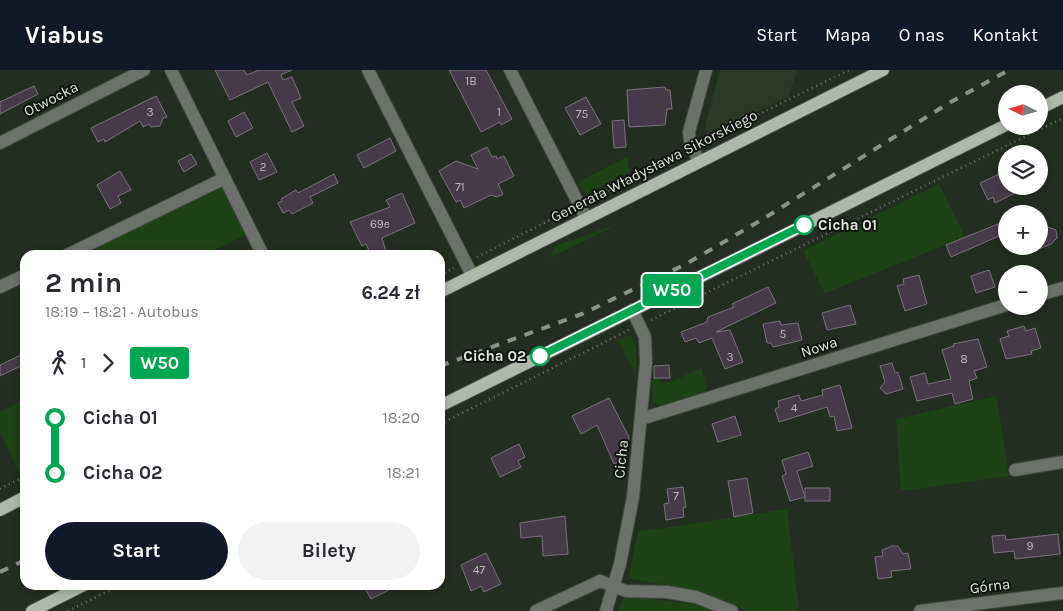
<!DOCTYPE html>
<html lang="pl">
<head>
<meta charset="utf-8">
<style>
  :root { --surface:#fff; --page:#f2f2f3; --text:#2b2b33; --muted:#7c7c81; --accent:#111827 }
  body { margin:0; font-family:Karla,sans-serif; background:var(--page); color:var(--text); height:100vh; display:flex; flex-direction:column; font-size:19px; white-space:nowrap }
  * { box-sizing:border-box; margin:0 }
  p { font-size:16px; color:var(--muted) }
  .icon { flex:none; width:28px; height:28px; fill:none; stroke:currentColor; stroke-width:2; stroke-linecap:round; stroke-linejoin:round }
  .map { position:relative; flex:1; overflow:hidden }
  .side { position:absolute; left:20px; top:180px; width:425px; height:340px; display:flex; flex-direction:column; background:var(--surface); border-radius:15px; box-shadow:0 2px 8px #0003 }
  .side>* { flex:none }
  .badge { padding:0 10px; border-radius:4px; font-size:18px; line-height:32px }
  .needle { width:32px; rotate:275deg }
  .controls { position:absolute; left:998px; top:15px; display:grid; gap:10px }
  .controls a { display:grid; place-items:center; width:50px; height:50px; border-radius:50%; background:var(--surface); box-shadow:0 2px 8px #0003; font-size:25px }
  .map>.badge { position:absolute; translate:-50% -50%; box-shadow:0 0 0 2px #fff }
  .legs { display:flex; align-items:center; gap:8px; height:55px; padding:0 25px; font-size:16px }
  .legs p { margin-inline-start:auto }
  .headline { display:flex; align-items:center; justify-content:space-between; height:85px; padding:0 25px }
  h1 { font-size:28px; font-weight:700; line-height:38px }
  .action { display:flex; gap:10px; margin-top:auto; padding:10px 25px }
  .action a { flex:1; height:58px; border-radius:30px; background:var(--accent); color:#fff; font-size:20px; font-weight:700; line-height:58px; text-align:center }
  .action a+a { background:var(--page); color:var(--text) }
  ul { padding:0 25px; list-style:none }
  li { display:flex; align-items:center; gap:18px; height:55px; font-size:19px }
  li i { display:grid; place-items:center; width:8px; height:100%; margin:0 6px; background:currentColor }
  li i::after { content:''; width:12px; height:12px; margin:-6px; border:4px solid; border-radius:50%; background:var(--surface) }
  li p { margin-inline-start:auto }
  li:first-child i { background:linear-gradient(#0000 50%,currentColor 0) }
  li:last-child i { background:linear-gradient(currentColor 50%,#0000 0) }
  header { display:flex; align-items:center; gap:30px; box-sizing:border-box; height:70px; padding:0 25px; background:var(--accent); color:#fff }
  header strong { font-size:24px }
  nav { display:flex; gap:28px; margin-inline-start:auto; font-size:18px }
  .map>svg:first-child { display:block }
  .built { fill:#2b3927 }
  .green { fill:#1d4215 }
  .building { fill:#453b48; stroke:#7c717f }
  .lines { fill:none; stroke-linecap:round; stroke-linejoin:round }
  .minor-casing { stroke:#424a40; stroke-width:14 }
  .major-casing { stroke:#424a40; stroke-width:14 }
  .path { stroke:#71796f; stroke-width:2.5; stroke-dasharray:1 4; stroke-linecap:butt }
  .minor { stroke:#6c716b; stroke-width:12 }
  .major { stroke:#aeb9ac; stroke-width:12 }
  .rail { stroke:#8b9289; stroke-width:4; stroke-dasharray:9 9; stroke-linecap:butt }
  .line-1-casing { stroke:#fff; stroke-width:11 }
  .line-1 { stroke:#00a651; stroke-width:8 }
  .stop-1-dot { fill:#fff; stroke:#00a651; stroke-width:2.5 }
  .labels { text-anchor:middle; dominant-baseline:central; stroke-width:4; stroke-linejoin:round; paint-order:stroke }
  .number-label { font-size:12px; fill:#b8bab8 }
  .street-label { font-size:15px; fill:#dfe5dd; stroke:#10140f }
  .stop-label { font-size:15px; font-weight:bold; fill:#dfe5dd; stroke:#10140f; text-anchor:start }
</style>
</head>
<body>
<header>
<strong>Viabus</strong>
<nav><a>Start</a><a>Mapa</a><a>O nas</a><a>Kontakt</a></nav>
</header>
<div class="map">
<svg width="1063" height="541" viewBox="0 0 1063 541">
  <rect width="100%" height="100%" fill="#242d22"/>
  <path class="built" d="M720,0H797L788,27L708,65L705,56Z"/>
  <path class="green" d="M627,87L630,102L585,125L578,112Z
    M220,114L245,165L205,185H77Z
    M939,114L965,167L825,223L803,181Z
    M618,154L550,188L555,176Z
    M631,264L636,277V306L618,270Z
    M702,298L707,322L661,336L652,331L653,308H660L661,313L670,312Z
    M996,326L1009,406L901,421L896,349Z
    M25,329V401L20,404L0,363V342Z
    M787,439L799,541H746L701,521L628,508L638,462Z
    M624,526L708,536L718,541H618Z"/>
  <path class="building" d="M215,0H244L247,5L259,0H292L281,5L283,10L292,7L301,28L292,32L304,56L292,62L268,12L230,30Z
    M449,0H486L512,49L501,55L500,52L481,62Z
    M34,16L38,24L0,44V32Z
    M665,17L666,20H670L672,39H667L665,55L629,57L627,20Z
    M156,26L167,47L163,48L160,56L151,57L149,54L143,57L140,51L105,72L104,69L98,72L91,58Z
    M586,27L601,54L580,65L565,38Z
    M244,42L253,58L236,67L228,51Z
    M624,50L626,77L614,78L612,51Z
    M390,68L396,81L364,98L357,85Z
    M487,77L492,87L496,86L497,89L504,86L514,106L498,114L503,124L497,127L491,125L464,138L460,130L456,132L439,101L456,91L478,99L471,85Z
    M267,83L277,102L259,110L250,92Z
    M191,84L197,94L184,102L178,91Z
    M120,101L131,120L118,126L121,133L110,139L97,115Z
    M1006,101V116H1029L995,133L993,127L988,130L980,113Z
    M334,104L338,113L310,127L313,133L292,144L289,140L283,143L278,133L282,131L281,129L296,120L298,123Z
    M402,123L415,153L382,168L387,185H371L366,174L362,176L350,152L390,137L386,130Z
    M1003,152L1006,163L951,187L946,175Z
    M1045,156L1056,160L1057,168L1051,174L1039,179V158Z
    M989,200L995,217L976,223L971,206Z
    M919,205L927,234L905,241L897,216L904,214L903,209Z
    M768,217L776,233L716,262L730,260L743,292L725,299L712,268L699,273L696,268L685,272L681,262L707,252L708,247L734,237L732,234Z
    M850,235L856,254L827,260L822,243Z
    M780,251L781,255L798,253L802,270L773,277L771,273H767L763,254Z
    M1024,256L1026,261L1035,258L1041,278L1031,281L1032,284L1006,289L1000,269L1009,266L1007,261Z
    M978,269L987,297L974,301L977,308L969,311L973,329L955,334L952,323L917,331L910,307L925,303L928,314L951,309L942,280L954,276L953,274Z
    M25,283V294L0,306V295Z
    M892,293L895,303L898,302L903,319L886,324L880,318L885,312L880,296Z
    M669,295L670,308H654V296Z
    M840,315L852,358L837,361L834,346L830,347L827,337L779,352L775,339L779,337L778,331L799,325L801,331L823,325L822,320Z
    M609,328L629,367L627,388L614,394L597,355L581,364L572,346Z
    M735,346L741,365L718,372L712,354Z
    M519,374L525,387L518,391L521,397L500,407L491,388Z
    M808,382L813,396L797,401L805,427L790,431L782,406L786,404L782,390Z
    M747,408L753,443L734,447L728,411Z
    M683,417L686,437L683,438L684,447L666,450L664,434L669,433L667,419Z
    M805,418H830V431H805Z
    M565,446L568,484L543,486L542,466L521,468L520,453Z
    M1058,464L1060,484L1015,489L1014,481L994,483L992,466L1005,465L1006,470Z
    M892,476H898L903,484L908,483L911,499L891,501L892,507L878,509L875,487L883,486L882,480Z
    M486,483L501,514L484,522L481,516L471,521L461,495Z
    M363,515H399L371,529Z"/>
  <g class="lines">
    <g class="minor-casing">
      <path id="minor" d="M171,0L263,185
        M368,0L472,205
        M510,0L586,148
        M0,73L144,0
        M699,92L690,71L689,62L706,0
        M67,185L225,108
        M0,217L25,205
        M1039,225L1063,218
        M641,349L1006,235
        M1015,400L1063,392
        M536,541L600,511L626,521L667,522L696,527L732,541
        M606,541L620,494L633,427L646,293L645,267L632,240
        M920,541L1063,523"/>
    </g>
    <g class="major-casing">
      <path id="major" d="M1039,39L1063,27
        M440,222L883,0
        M440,336L1006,55
        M0,440L25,427
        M32,541L84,515"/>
    </g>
    <path class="path" d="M704,71L849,0
      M591,130L681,83
      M477,187L568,141
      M440,205L454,198
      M651,250L1063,48
      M440,354L629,260
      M0,419L25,406
      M68,541L120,515"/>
    <use href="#minor" class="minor"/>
    <use href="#major" class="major"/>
    <path class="rail" d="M440,296L582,244L686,194L758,152L949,33L1009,0
      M0,502L25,490"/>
  </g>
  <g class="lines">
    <g class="line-1-casing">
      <path id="line-1" d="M540,286L804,155"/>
    </g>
    <use href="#line-1" class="line-1"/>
  </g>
  <g class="stop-1-dot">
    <circle cx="804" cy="155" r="9"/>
    <circle cx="540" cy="286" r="9"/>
  </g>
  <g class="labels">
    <g class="number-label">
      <text x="471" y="11">1B</text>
      <text x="150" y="42">3</text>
      <text x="499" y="42">1</text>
      <text x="582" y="44">75</text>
      <text x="263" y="97">2</text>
      <text x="460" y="117">71</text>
      <text x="380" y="154">69e</text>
      <text x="783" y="264">5</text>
      <text x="730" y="287">3</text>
      <text x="964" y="289">8</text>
      <text x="794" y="338">4</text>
      <text x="676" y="426">7</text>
      <text x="1030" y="476">9</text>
      <text x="479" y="500">47</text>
    </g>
    <g class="street-label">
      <text transform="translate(51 29) rotate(-27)">Otwocka</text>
      <text transform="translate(654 96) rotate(-27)">Generała Władysława Sikorskiego</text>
      <text transform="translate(819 277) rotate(-18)">Nowa</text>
      <text transform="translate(621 389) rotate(-84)">Cicha</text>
      <text transform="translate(990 516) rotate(-7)">Górna</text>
    </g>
    <g class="stop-label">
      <text x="818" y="155">Cicha 01</text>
      <text x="526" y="286" text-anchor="end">Cicha 02</text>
    </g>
  </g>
</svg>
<div class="controls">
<a><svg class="needle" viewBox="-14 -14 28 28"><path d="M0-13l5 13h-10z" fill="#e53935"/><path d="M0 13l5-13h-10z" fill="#7c7c81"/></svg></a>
<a><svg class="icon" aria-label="layers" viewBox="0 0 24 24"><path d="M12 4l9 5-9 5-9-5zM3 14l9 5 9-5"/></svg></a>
<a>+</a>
<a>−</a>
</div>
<b class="badge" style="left:672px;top:220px;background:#00a651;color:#fff">W50</b>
<section class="side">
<div class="headline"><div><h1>2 min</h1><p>18:19 – 18:21 · Autobus</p></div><b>6.24 zł</b></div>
<div class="legs"><svg class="icon" aria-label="walk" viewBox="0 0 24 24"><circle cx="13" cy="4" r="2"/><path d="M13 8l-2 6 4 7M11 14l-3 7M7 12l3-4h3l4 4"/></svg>1<svg class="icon" aria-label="forward" viewBox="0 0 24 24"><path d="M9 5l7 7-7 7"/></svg><b class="badge" style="background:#00a651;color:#fff">W50</b></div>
<ul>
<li><i style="color:#00a651"></i><b>Cicha 01</b><p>18:20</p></li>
<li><i style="color:#00a651"></i><b>Cicha 02</b><p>18:21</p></li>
</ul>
<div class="action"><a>Start</a><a>Bilety</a></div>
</section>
</div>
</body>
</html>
